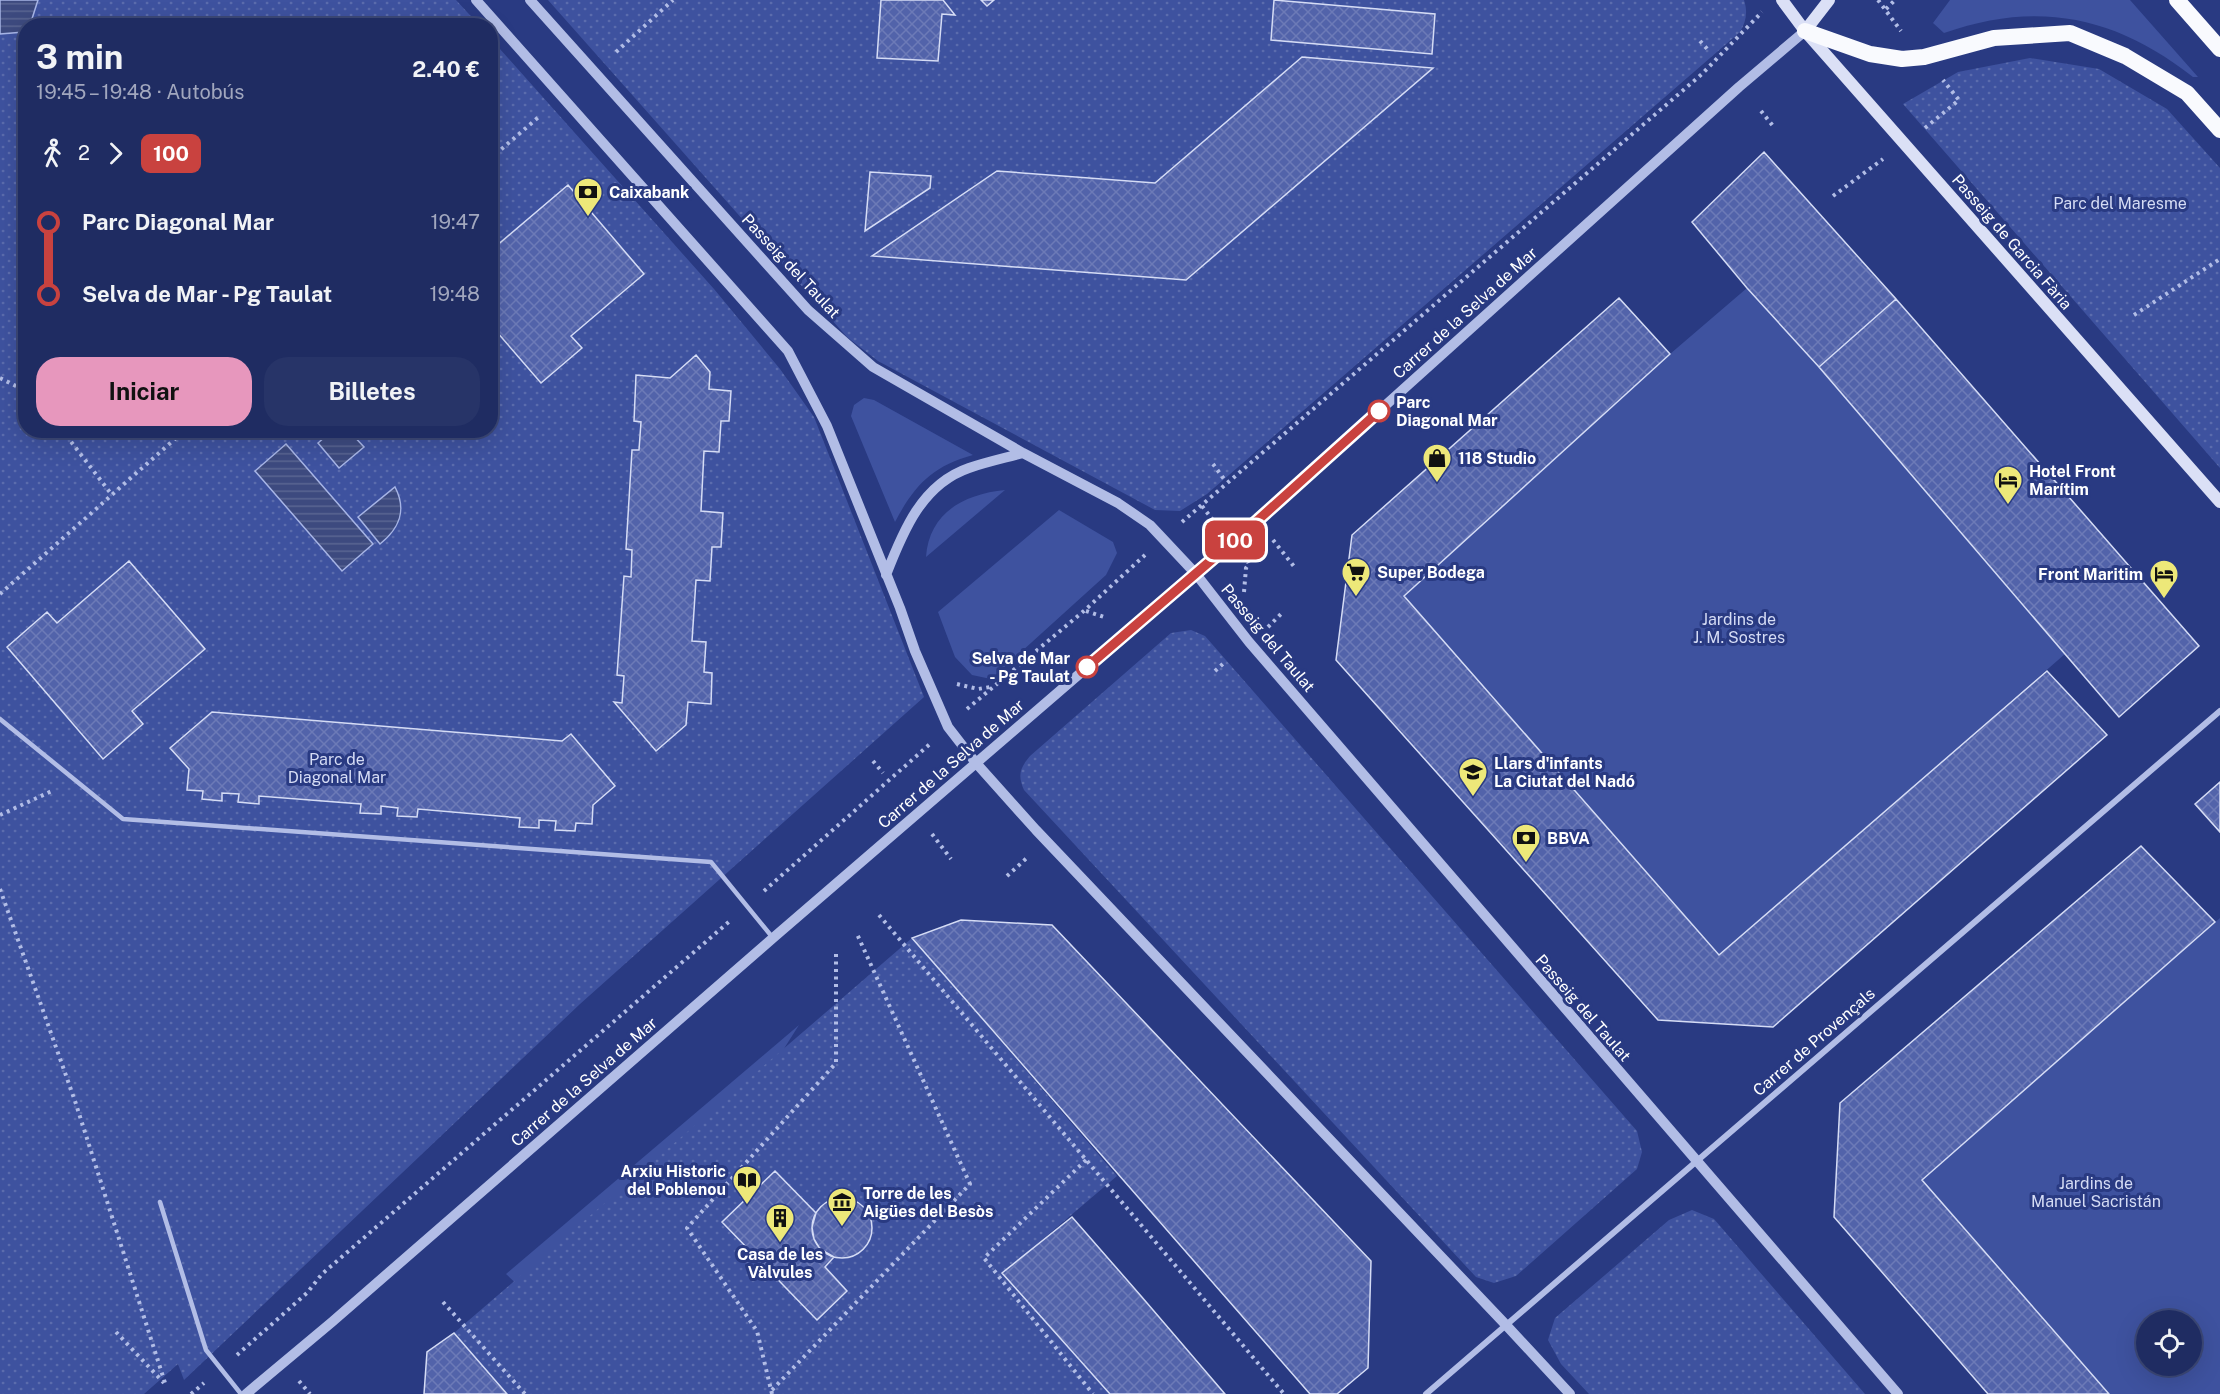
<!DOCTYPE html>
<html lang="es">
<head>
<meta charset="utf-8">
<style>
  :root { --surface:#1f2c62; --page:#273468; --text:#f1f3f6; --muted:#a1a7be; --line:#3c4877; --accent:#e797bd }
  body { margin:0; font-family:"Public Sans",sans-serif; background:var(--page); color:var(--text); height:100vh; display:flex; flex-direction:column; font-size:22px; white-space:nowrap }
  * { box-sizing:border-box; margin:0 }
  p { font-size:20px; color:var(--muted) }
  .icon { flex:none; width:33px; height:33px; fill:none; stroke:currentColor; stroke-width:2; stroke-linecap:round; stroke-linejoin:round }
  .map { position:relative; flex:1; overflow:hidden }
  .side { position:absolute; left:18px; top:18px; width:480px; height:420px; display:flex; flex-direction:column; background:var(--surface); border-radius:24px; box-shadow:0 6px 24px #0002,0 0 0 2px var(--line) }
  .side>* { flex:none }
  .badge { padding:0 12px; border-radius:9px; font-size:21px; line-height:39px }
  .fabs { position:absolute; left:2136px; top:1310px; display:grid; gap:12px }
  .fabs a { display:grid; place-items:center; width:66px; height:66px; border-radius:50%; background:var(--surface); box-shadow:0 6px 24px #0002,0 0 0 2px var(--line); font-size:30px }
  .map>.badge { position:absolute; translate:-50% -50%; box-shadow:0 0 0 3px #fff }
  .legs { display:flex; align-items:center; gap:9px; height:66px; padding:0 18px; font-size:20px }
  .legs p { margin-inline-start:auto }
  .head { display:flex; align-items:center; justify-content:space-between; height:102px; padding:0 18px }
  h1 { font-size:33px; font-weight:700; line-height:45px }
  .action { display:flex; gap:12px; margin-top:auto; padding:12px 18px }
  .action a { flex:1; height:69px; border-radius:24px; background:var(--accent); color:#111; font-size:24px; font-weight:700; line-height:69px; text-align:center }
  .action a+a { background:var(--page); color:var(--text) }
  ul { padding:0 18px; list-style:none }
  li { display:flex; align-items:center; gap:21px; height:72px; font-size:22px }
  li i { display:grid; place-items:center; width:9px; height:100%; margin:0 8px; background:currentColor }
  li i::after { content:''; width:15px; height:15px; margin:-8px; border:4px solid; border-radius:50%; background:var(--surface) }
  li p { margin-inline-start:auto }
  li:first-child i { background:linear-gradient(#0000 50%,currentColor 0) }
  li:last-child i { background:linear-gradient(currentColor 50%,#0000 0) }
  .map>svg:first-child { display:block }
  .green { fill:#3e529f; fill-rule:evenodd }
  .park { fill:url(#park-dots) }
  .water { fill:url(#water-rules); stroke:#a7b5e6; stroke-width:1.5 }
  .building { fill:url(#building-cross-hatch); stroke:#d5dcf5; stroke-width:1.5 }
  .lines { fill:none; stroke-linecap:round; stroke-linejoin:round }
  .path { stroke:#b2bde6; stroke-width:4; stroke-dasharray:3 4.5; stroke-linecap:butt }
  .service { stroke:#b2bde6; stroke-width:4.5 }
  .minor { stroke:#b2bde6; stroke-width:6 }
  .tertiary { stroke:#b2bde6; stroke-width:10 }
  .secondary { stroke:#dbe0f6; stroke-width:12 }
  .trunk { stroke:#f9fafe; stroke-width:16 }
  .line-1-casing { stroke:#fff; stroke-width:14 }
  .line-1 { stroke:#c9423f; stroke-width:9 }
  .stop-1-dot { fill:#fff; stroke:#c9423f; stroke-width:3 }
  .labels { text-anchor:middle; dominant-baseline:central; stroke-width:6; stroke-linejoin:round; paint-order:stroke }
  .poi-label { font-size:16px; font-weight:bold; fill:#fff; stroke:#293a82; text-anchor:start }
  .park-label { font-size:16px; fill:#d5dcf5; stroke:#293a82 }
  .street-label { font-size:16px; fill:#fff; stroke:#293a82 }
  .stop-label { font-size:16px; font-weight:bold; fill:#fff; stroke:#293a82; text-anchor:start }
</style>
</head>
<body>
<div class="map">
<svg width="2220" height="1394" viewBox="0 0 2220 1394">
  <defs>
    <pattern id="park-dots" width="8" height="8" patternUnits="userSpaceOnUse" patternTransform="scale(1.5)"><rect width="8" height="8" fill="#3e529f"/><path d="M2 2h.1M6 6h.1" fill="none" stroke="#5b6cad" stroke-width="1.8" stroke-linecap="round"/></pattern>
    <pattern id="water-rules" width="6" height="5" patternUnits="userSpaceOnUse" patternTransform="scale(1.5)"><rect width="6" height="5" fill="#3d4a7f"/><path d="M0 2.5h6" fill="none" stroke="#5a6592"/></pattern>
    <pattern id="building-cross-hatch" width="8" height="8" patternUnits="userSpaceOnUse" patternTransform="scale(1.5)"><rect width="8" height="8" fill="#5263aa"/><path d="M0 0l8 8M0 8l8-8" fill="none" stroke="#6c7ab7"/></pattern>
  </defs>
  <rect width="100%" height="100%" fill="#293a82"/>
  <path class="green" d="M1950,0H2130L2198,77H2193C2116,16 2037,0 1944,33L1933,23Z
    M1747,288L1819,367L2065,654L1719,955L1404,596L1670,354Z
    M864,398L874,400L973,455C932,466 914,486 895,522L851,416L854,405Z
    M1005,490L926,557C929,513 964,494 1005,490Z
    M1059,510L1113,542L1117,553L1106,575L991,679L972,675L955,657L938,612Z
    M2220,918V1394H2109L1922,1180ZM2146,1320H2192V1365H2146Z
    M799,1025L633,1286L522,1289L506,1274Z"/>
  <path class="park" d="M0,0H456L479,25L26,26V430H490L491,39L714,289L780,369L814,417L924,697L580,1004L184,1380L178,1364L144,1394H0Z
    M548,0H1744C1748,12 1746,22 1740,32L1207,494L1180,511L1155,510L878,361L847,337Z
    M2030,58L2099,69L2167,109L2220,168V468L1903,104L1958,72Z
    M1191,630L1205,636L1637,1131L1642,1152L1637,1169L1516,1276L1494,1283L1476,1277L1024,790C1018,776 1019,769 1030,756L1171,633Z
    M912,938L1117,1176L1003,1273L1110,1394H507L454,1333Z
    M1692,1210L1714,1219L1865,1394H1589L1561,1364L1548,1340L1555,1318L1669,1220Z"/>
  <path class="water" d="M0,0H38L30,25L26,26L24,32L0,34Z
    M332,431H349L364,447L339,468L318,443Z
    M286,444L373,544L342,571L255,471Z
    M395,487C407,510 400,528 380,544L358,517Z"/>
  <path class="building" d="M881,0H943L955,15L942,14L938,61L877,58Z
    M981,0H994L987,6Z
    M1274,0L1435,14L1432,54L1271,40Z
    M1302,57L1433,68L1186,280L872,256L997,171L1155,183Z
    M1764,152L1896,299L1819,367L1747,288L1692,222Z
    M870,172L931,176L930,188L865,231Z
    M568,185L644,274L571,336L582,348L541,383L490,324V242L495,247Z
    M1619,298L1670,354L1404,596L1719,955L2047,671L2107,735L1773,1027L1658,1020L1336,660L1352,535Z
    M1896,299L2199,646L2119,717L1819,367Z
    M696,355L710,372L709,389L731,391L729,421H721L719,452L704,451L701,511L723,513L721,547H712L710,581L696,580L692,641L706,642L704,672L712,673L711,704L688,702L686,725L656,751L614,702L622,703L624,676L617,675L624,576L631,577L632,550L626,549L632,450H639L641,422L634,421L636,375L670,378Z
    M129,561L205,649L132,711L143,724L103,759L7,647L47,612L57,623Z
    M212,712L562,741L571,734L615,786L593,805L592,824L576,823L575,831L555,830L556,821L539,820V828L519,827L520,818L418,809L417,817L397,816L398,808L381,806V814L360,813L361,804L259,796V804L238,802L239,794L222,793V801L202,799L203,791L187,790L189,769L170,748Z
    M2220,782V832L2195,804Z
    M2141,846L2215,922L1922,1180L2109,1394H1988L1834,1217L1840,1103Z
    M961,920L1052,925L1371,1261L1368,1368L1337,1394H1310L912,938Z
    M775,1171L816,1213L812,1227L814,1239L820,1249L834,1257L825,1267L847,1291L817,1320L722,1222Z
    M812 1228a30 30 0 1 1 60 0a30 30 0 1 1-60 0Z
    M1072,1217L1141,1296L1225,1394H1110L1002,1273Z
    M454,1333L507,1394H424L427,1352Z"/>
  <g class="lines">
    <path class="path" d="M1878,0L1901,31
      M1886,9L1895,0
      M1700,41L1710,52
      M616,52L673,0
      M1761,111L1773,126
      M1925,128L1959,100L1943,80
      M490,159L541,115
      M1833,196L1883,159
      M2134,315L2220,259
      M0,378L18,387L26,393
      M62,430L112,495
      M1213,464L1224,479
      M1202,506L1216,524
      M1182,522L1702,74L1762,12
      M1273,540L1296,569
      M1244,592L1246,568L1249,564L1248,562
      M0,594L185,430
      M1086,611L1107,618
      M1268,627L1282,613
      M1215,671L1226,661
      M957,684L978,689L990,687
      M967,709L1085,610L1145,555
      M873,761L883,773
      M0,815L54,790
      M932,834L951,859
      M1007,876L1029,856
      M0,889L75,1101L166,1386
      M764,891L931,743
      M879,915L1284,1394
      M1086,1160L984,1258L1093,1394
      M443,1302L525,1394
      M116,1332L164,1383
      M237,1355L307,1293L322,1274L731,920
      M299,1381L310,1394
      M772,1390L970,1184L857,934
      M191,1394L204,1383
      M772,1394L757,1331L687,1228L836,1063V952"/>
    <path class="service" d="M0,719L123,819L711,862L773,938
      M160,1202L206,1350L241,1394"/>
    <path class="minor" d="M1426,1394L2220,711"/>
    <path class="tertiary" d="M476,0L788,351L827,426L900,608L915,651L948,727L976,763L1036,830L1506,1325L1570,1394
      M530,0L808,310L873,367L1023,453L1118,503L1150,525L1196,574L1249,642L1898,1394
      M886,575C903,531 922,484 969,468C986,462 1005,458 1023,453
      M246,1394L332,1322L773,938L1258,520L1739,87L1805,31"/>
    <path class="secondary" d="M1782,0L1805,31L2220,502
      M1805,31L1829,0"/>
    <path class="trunk" d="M2177,0L2220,49
      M1805,31L1870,54L1902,59L1924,57L1994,38L2070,33L2125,56L2187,93L2220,130"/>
  </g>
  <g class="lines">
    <g class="line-1-casing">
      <path id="line-1" d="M1087,667L1258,520L1379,411"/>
    </g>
    <use href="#line-1" class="line-1"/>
  </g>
  <defs>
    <g id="bank-pin" transform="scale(1.5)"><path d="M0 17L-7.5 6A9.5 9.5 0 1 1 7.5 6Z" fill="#ede879" stroke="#293a82"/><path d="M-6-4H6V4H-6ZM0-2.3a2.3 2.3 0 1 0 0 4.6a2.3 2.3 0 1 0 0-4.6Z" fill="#111"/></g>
    <g id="shop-pin" transform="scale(1.5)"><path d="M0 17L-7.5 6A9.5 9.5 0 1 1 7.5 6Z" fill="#ede879" stroke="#293a82"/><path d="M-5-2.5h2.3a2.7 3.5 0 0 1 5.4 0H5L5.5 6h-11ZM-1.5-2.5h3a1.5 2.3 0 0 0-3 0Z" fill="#111"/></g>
    <g id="hotel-pin" transform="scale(1.5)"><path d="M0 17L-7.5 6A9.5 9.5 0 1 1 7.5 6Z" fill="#ede879" stroke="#293a82"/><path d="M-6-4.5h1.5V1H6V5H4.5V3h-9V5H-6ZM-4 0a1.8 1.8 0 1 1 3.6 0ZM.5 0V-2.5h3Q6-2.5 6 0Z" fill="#111"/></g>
    <g id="supermarket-pin" transform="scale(1.5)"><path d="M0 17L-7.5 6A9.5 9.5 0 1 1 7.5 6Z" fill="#ede879" stroke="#293a82"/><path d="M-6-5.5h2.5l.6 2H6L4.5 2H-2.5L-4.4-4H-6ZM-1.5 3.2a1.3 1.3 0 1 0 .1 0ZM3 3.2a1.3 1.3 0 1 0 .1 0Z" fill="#111"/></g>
    <g id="school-pin" transform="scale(1.5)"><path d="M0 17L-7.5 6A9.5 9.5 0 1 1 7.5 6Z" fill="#ede879" stroke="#293a82"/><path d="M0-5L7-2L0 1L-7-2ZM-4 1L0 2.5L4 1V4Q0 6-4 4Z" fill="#111"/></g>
    <g id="library-pin" transform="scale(1.5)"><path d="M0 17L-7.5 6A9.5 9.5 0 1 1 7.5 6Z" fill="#ede879" stroke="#293a82"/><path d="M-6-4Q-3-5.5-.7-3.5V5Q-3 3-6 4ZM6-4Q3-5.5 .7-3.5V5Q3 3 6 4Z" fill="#111"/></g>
    <g id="museum-pin" transform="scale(1.5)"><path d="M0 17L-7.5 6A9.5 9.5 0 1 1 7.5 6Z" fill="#ede879" stroke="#293a82"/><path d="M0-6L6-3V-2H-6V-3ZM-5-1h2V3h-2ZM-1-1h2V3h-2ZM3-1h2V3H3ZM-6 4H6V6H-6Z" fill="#111"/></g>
    <g id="building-pin" transform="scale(1.5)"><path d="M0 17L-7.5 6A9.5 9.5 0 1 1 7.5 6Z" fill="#ede879" stroke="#293a82"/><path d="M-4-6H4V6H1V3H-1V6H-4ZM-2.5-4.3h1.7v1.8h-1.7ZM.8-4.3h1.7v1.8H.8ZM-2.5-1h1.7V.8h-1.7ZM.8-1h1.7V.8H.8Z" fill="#111"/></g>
  </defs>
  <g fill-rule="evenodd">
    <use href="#bank-pin" x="588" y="192"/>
    <use href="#shop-pin" x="1437" y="458"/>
    <use href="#hotel-pin" x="2008" y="480"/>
    <use href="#supermarket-pin" x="1356" y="572"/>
    <use href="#hotel-pin" x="2164" y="574"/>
    <use href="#school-pin" x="1473" y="772"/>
    <use href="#bank-pin" x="1526" y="838"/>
    <use href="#library-pin" x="747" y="1180"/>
    <use href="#museum-pin" x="842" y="1202"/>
    <use href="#building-pin" x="780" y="1218"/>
  </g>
  <g class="stop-1-dot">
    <circle cx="1379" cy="411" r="10"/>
    <circle cx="1087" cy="667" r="10"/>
  </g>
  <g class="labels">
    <g class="poi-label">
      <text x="609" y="192">Caixabank</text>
      <text x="1458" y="458">118 Studio</text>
      <text x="2029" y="471">Hotel Front<tspan x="2029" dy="18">Marítim</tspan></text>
      <text x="1377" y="572">Super Bodega</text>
      <text x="2143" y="574" text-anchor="end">Front Maritim</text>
      <text x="1494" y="763">Llars d'infants<tspan x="1494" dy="18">La Ciutat del Nadó</tspan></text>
      <text x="1547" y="838">BBVA</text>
      <text x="726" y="1171" text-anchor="end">Arxiu Historic<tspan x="726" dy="18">del Poblenou</tspan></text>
      <text x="863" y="1193">Torre de les<tspan x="863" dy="18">Aigües del Besòs</tspan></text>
      <text x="780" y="1254" text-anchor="middle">Casa de les<tspan x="780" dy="18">Vàlvules</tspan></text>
    </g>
    <g class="park-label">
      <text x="2120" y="203">Parc del Maresme</text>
      <text x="1739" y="619">Jardins de<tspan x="1739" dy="18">J. M. Sostres</tspan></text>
      <text x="337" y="759">Parc de<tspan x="337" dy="18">Diagonal Mar</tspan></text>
      <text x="2096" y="1183">Jardins de<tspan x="2096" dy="18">Manuel Sacristán</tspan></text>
    </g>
    <g class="street-label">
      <text transform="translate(2012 242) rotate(49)">Passeig de Garcia Fària</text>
      <text transform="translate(791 266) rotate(47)">Passeig del Taulat</text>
      <text transform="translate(1465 313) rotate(-42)">Carrer de la Selva de Mar</text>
      <text transform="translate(1268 638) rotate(50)">Passeig del Taulat</text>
      <text transform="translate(951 764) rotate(-41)">Carrer de la Selva de Mar</text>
      <text transform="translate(1583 1008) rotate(49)">Passeig del Taulat</text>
      <text transform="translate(1814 1042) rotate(-41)">Carrer de Provençals</text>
      <text transform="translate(584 1082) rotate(-41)">Carrer de la Selva de Mar</text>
    </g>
    <g class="stop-label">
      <text x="1396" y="402">Parc<tspan x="1396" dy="18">Diagonal Mar</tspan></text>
      <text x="1070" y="658" text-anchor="end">Selva de Mar<tspan x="1070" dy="18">- Pg Taulat</tspan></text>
    </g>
  </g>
</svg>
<div class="fabs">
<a><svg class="icon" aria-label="locate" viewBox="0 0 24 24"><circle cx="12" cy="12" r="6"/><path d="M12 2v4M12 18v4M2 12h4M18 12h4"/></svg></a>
</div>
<b class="badge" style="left:1235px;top:540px;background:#c9423f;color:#fff">100</b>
<section class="side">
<div class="head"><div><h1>3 min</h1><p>19:45 – 19:48 · Autobús</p></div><b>2.40 €</b></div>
<div class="legs"><svg class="icon" aria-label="walk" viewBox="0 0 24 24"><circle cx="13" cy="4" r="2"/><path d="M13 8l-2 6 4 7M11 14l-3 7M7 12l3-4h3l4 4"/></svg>2<svg class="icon" aria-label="forward" viewBox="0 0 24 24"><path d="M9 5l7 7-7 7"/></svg><b class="badge" style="background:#c9423f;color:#fff">100</b></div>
<ul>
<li><i style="color:#c9423f"></i><b>Parc Diagonal Mar</b><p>19:47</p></li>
<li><i style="color:#c9423f"></i><b>Selva de Mar - Pg Taulat</b><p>19:48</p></li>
</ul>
<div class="action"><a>Iniciar</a><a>Billetes</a></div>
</section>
</div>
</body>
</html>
